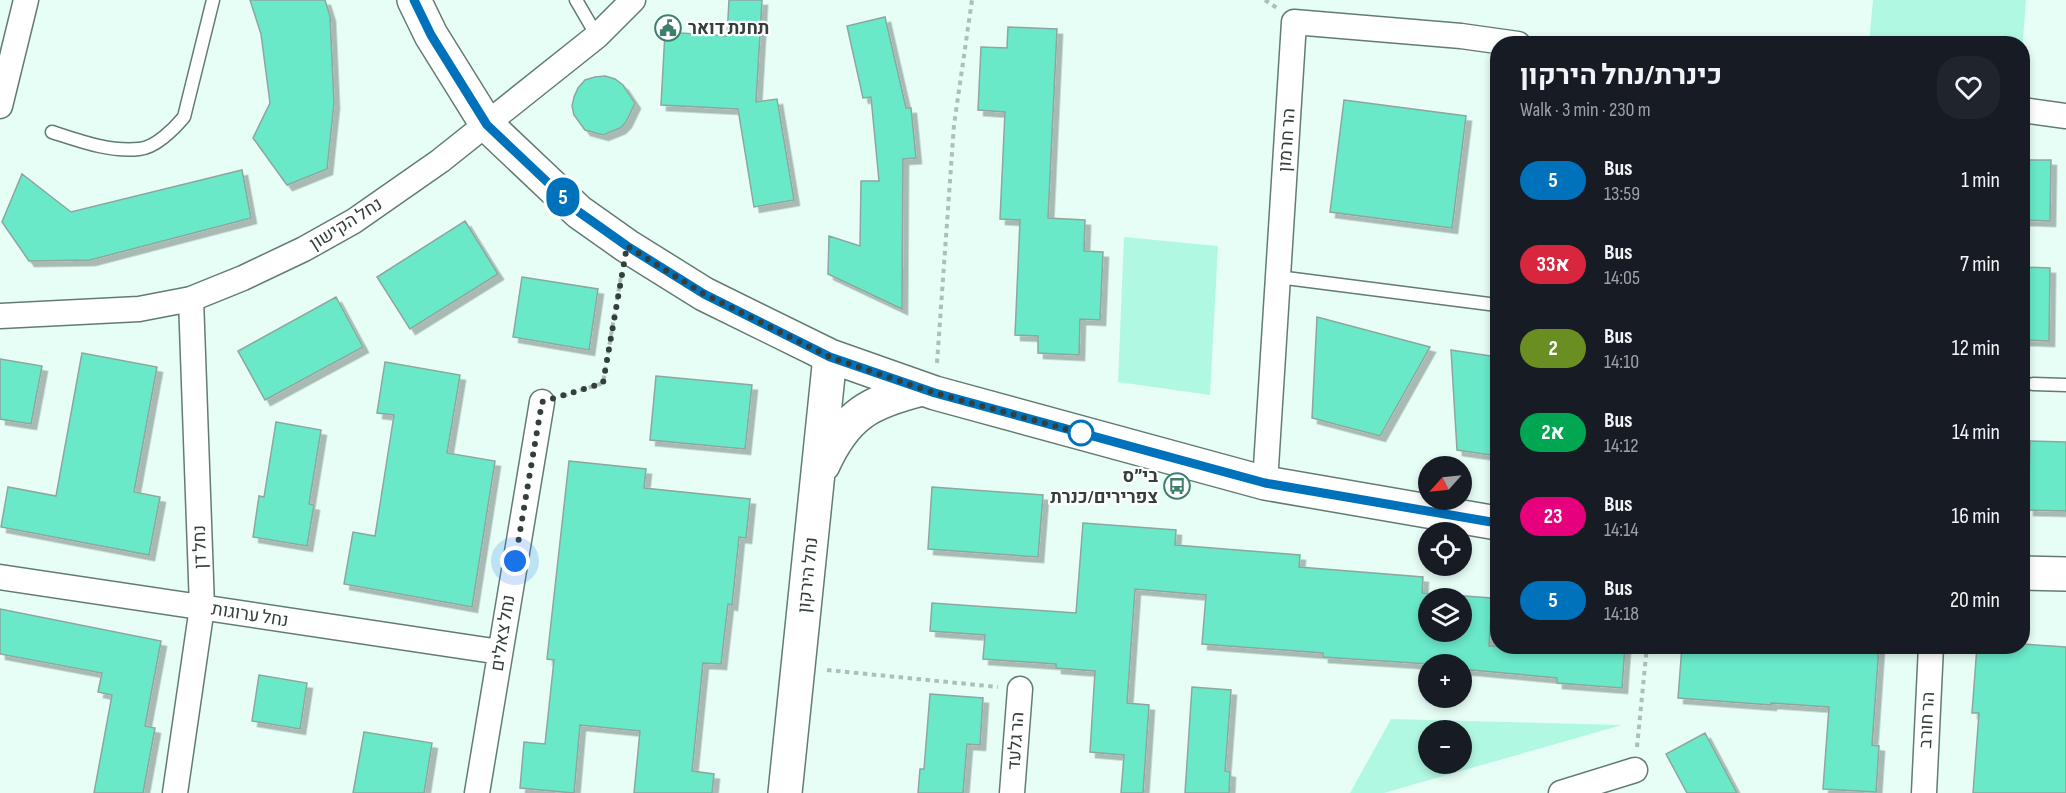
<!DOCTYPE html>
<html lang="en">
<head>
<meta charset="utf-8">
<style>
  :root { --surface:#171b24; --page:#20242c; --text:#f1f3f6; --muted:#9ea1a6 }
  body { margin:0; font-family:"Sofia Sans Condensed",Heebo,sans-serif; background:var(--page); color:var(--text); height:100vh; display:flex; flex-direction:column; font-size:22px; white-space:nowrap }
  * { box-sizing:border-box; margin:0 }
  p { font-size:20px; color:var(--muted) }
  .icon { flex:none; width:33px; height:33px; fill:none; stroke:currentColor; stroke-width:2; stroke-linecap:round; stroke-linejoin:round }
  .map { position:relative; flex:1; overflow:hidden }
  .drawer { position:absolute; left:1490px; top:36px; width:540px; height:618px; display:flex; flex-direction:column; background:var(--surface); border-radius:24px; box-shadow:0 3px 9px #0003 }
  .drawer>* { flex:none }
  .badge { padding:0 12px; border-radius:20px; font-size:21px; line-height:39px }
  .needle { width:39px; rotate:243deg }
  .fabs { position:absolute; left:1418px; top:456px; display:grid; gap:12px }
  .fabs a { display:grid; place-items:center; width:54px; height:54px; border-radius:50%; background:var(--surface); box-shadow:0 3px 9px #0003; font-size:30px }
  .you { position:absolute; width:30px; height:30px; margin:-15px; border:4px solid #fff; border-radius:50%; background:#1a73e8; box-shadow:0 0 0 9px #1a73e833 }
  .map>.badge { position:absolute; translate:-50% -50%; box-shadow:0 0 0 3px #fff }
  .round { display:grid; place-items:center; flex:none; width:63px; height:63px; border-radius:24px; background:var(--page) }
  .overview { display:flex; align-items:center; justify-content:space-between; height:102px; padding:0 30px }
  h1 { font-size:28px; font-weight:700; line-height:45px }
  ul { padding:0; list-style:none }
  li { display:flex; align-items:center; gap:18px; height:84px; padding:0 30px }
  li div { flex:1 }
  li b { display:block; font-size:22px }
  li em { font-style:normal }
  li .badge { min-width:66px; font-weight:700; text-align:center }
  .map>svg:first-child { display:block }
  .green { fill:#b1f8e3; fill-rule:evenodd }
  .building { fill:#6be9c9; stroke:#8ca79f; stroke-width:1.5; fill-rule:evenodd; filter:url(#shadow) }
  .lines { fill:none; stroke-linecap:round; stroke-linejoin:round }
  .lane-casing { stroke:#627c74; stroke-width:15 }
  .street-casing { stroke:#627c74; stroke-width:27 }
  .secondary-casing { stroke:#627c74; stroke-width:36 }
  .path { stroke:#acbfb9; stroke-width:4; stroke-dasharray:4.5 4.5; stroke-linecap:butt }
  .lane { stroke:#fff; stroke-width:12 }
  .street { stroke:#fff; stroke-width:24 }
  .secondary { stroke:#fff; stroke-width:33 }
  .line-casing { stroke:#fff; stroke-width:14 }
  .line { stroke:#0072bc; stroke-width:9 }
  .walk { stroke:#333f3b; stroke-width:6; stroke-dasharray:0 10.8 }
  .stop-dot { fill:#fff; stroke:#0072bc; stroke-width:3 }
  .labels { text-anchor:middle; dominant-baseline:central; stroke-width:4.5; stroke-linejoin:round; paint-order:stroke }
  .poi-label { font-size:18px; font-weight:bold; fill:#333f3b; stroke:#fff; text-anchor:start }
  .street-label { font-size:18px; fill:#333f3b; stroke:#fff }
</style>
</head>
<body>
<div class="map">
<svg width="2066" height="793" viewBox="0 0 2066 793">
  <defs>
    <filter id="shadow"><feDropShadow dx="5.5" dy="5.5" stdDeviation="0" flood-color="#0004"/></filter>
  </defs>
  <rect width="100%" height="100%" fill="#e7fef7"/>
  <path class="green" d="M1873,0H2026L2022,52V44L1869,43Z
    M1124,237L1218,246L1210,395L1118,382Z
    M1391,719L1622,725L1384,793H1350ZM1428,730H1461V764H1428Z"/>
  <path class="building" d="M250,0H325L330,16L334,103L327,169L287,185L253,138L270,103L261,34Z
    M729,0H762L756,102L777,99L794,200L754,207L738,109L661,105L665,32L727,36Z
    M885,17L906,108H911L916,158L903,159L902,309L828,274L829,236L860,246L861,181H879L871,97L863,98L847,26Z
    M1008,27L1057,29L1048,218L1085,220L1084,251L1103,252L1100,320L1080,319L1079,355L1038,353V336L1015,335L1020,220L1000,219L1005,112L978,110L981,47L1007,48Z
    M605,76L615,79L623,85L635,103L626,122L620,128L603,135L585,130L574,115L572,106L574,97L578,88L585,80L595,77Z
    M1344,100L1466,116L1452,228L1330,212Z
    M2022,160H2051L2050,221L2022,220Z
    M242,170L251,218L90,260L29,261L2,222L22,174L71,212Z
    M465,221L498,274L410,329L377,277Z
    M2022,267L2050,268L2049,341L2022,340Z
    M522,277L598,289L589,350L513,337Z
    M336,297L363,347L265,400L238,351Z
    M1317,317L1430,347L1380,436L1312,418Z
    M1451,350L1497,357V456L1457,450Z
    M82,353L157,367L134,492L160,497L149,555L1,527L8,487L56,496Z
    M0,359L42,366L31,424L0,419Z
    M385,362L460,375L447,453L495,461L472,607L344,584L353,532L375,536L394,415L377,413Z
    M656,376L752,385L745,449L650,440Z
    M276,422L321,430L309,504L314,505L307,546L253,537L259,496L264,497Z
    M2030,441L2066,442V511L2028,510Z
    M569,461L646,469L644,488L750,499L746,538L739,537L732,605L728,604L721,664L703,663L692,771L714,774L712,793H634L640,731L580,725L574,793L520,788L524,742L545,744L554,660L547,659Z
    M932,487L1043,495L1038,557L928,549Z
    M1083,523L1176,530L1175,545L1300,555L1299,567L1423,577L1422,593L1492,598L1489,646H1625L1622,688L1557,683V678L1461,669V664H1429L1323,657V653L1202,644L1206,595L1135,589L1127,703L1149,705L1143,793H1121L1124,755L1090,752L1095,671L1056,668V664L983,659L985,635L930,631L932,603L1076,613ZM1428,598H1461V632H1428Z
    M0,609L161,641L145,726L155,728L143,793H94L112,695L98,692L102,673L0,654Z
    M2022,644L2066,647V793H1973L1979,713H1972L1977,646H2022Z
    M1682,646H1879L1872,745L1879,746L1876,792L1823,789L1829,707L1771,703V705L1678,698Z
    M259,675L307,683L300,729L252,721Z
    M1192,687L1231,690L1225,771L1230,772L1229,793H1185Z
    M930,694L983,698L980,745L967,744L963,793H918L920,769H924Z
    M364,732L432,743L424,793H353Z
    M1705,733L1737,793H1687L1666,754Z"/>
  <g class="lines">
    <g class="lane-casing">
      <path id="lane" d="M576,0L597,36
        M52,132C80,141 109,152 139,149C155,148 174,129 184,117L213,0
        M1278,277L1497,305
        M2033,384L2066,385"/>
    </g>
    <g class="street-casing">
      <path id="street" d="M0,106L26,0
        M2022,110L2066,116
        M0,316L139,309L191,299L243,278L304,249L354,221L440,161L597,36L633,0
        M1265,483L1294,22L1461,36L1518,44
        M0,577L500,652
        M175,793L202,607L191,299
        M477,793L542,402
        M1012,793L1020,689
        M1561,793L1635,770
        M1924,793L1931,646"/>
    </g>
    <g class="secondary-casing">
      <path id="secondary" d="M414,0L431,35L487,125L579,212L627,246L704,294L830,356L935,393L1265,483L1497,523
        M823,465C846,414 870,402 922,389
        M2022,573L2066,574
        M785,793L830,356"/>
    </g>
    <path class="path" d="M1265,0L1277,8
      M937,363L954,125L972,0
      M563,396L603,383L621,276
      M827,670L998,687
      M1637,747L1647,646"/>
    <use href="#lane" class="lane"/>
    <use href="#street" class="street"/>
    <use href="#secondary" class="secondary"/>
  </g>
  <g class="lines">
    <g class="line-casing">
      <path id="line" d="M414,0L431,35L487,125L579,212L627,246L704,294L830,357L935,393L1265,483L1497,523"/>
    </g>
    <use href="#line" class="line"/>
    <path class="walk" d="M515,561L542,402L603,383L627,246L704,294L830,357L935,393L1088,435L1081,433"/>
  </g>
  <defs>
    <g id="civic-ring" transform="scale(1.35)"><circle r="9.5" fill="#fff" stroke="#3d7e6d" stroke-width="1.5"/><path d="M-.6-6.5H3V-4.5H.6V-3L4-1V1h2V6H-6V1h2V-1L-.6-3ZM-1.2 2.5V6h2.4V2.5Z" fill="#3d7e6d"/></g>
    <g id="bus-ring" transform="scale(1.35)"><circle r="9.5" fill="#fff" stroke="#3d7e6d" stroke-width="1.5"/><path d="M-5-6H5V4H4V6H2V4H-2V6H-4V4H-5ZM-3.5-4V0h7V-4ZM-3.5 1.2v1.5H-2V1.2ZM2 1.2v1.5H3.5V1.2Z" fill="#3d7e6d"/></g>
  </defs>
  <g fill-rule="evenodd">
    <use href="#civic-ring" x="668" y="28"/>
    <use href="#bus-ring" x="1177" y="486"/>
  </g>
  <circle class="stop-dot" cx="1081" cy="433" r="12"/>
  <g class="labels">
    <g class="poi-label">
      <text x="688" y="28">תחנת דואר</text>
      <text x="1158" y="476" text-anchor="end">בי״ס<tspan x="1158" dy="21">צפרירים/כנרת</tspan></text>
    </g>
    <g class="street-label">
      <text transform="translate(1287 140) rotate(-86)">הר חרמון</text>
      <text transform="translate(346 224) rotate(-32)">נחל הקישון</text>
      <text transform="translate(200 547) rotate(-92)">נחל דן</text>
      <text transform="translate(808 575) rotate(-84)">נחל הירקון</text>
      <text transform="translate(250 615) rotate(9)">נחל ערוגות</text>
      <text transform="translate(503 633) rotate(-81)">נחל צאלים</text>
      <text transform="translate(1927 720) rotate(-87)">הר חורב</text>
      <text transform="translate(1016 741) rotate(-86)">הר גלעד</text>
    </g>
  </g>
</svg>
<div class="fabs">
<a><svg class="needle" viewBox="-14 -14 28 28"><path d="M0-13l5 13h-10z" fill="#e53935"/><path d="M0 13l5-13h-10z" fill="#9ea1a6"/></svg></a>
<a><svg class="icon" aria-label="locate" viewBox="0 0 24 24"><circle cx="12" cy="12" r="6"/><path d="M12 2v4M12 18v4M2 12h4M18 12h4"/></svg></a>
<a><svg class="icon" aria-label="layers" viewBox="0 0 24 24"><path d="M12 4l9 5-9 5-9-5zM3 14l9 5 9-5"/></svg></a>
<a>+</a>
<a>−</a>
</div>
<div class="you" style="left:515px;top:561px"></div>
<b class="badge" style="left:563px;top:197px;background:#0072bc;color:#fff">5</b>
<section class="drawer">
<div class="overview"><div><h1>כינרת/נחל הירקון</h1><p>Walk · 3 min · 230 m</p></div><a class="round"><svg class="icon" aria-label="heart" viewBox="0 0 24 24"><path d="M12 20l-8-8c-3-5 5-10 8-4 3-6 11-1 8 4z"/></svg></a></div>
<ul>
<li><span class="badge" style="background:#0072bc;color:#fff">5</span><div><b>Bus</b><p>13:59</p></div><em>1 min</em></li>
<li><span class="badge" style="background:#d7263d;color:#fff">33א</span><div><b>Bus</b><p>14:05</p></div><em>7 min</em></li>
<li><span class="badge" style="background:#6b8e23;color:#fff">2</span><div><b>Bus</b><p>14:10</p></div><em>12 min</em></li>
<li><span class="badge" style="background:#00a651;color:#fff">2א</span><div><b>Bus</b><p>14:12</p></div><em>14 min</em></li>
<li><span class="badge" style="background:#e6007e;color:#fff">23</span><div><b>Bus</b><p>14:14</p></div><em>16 min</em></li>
<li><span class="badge" style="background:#0072bc;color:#fff">5</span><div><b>Bus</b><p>14:18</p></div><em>20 min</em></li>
</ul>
</section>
</div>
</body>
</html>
